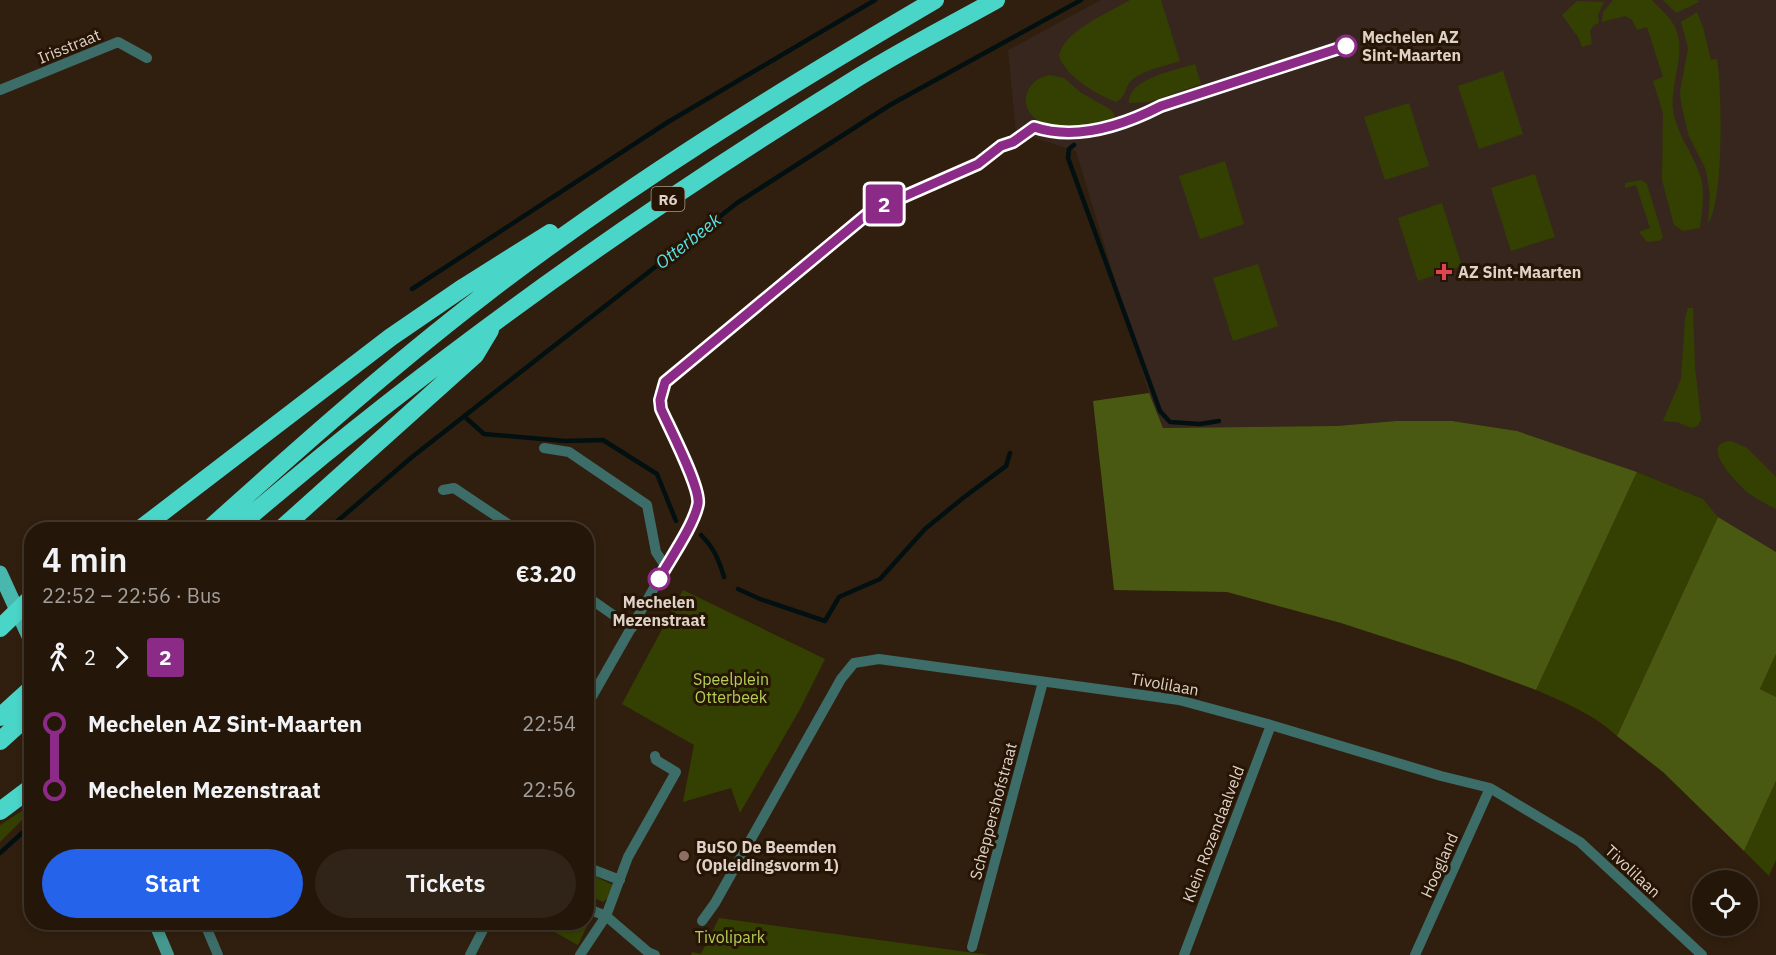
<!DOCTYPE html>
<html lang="en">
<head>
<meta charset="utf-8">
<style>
  :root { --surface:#24170a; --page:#302418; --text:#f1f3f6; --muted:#a39f9c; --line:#41362b; --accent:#2563eb }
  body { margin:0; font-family:"IBM Plex Sans",sans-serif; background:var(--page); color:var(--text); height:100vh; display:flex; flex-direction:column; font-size:22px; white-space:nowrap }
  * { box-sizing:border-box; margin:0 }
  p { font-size:20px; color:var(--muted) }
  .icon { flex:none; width:33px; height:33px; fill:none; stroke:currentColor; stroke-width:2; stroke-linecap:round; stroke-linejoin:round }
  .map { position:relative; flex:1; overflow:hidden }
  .drawer { position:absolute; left:24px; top:522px; width:570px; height:408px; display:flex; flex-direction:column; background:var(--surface); border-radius:24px; box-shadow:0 3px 9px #0003,0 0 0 2px var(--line) }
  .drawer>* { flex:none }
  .badge { padding:0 12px; border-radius:4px; font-size:21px; line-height:39px }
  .tools { position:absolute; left:1692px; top:870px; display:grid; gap:12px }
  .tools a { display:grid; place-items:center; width:66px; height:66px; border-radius:50%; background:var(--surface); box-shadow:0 3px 9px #0003,0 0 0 2px var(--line); font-size:30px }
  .map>.badge { position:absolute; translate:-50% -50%; box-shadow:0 0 0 3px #fff }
  .legs { display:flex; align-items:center; gap:9px; height:66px; padding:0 18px; font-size:20px }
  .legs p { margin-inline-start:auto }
  .summary { display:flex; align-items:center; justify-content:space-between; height:102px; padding:0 18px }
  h1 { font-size:33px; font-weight:600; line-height:45px }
  .cta { display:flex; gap:12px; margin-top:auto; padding:12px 18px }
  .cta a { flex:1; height:69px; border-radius:36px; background:var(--accent); color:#fff; font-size:24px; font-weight:600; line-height:69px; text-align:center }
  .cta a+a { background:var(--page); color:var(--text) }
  ul { padding:0 18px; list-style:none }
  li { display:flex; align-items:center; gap:21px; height:66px; font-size:22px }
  li i { display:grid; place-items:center; width:9px; height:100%; margin:0 8px; background:currentColor }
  li i::after { content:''; width:15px; height:15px; margin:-8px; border:4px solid; border-radius:50%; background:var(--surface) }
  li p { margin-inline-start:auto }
  li:first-child i { background:linear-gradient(#0000 50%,currentColor 0) }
  li:last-child i { background:linear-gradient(currentColor 50%,#0000 0) }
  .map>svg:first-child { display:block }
  .medical { fill:#37261e }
  .green { fill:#344002 }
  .forest { fill:#4a5911 }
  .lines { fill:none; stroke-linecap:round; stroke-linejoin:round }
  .stream { stroke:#021011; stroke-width:4.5 }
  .street { stroke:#3d6d68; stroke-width:10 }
  .secondary { stroke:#45978f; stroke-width:12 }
  .primary { stroke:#48b7ad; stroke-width:15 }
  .highway { stroke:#49d5c8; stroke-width:18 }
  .line-1-casing { stroke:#fff; stroke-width:14 }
  .line-1 { stroke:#8c2b87; stroke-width:9 }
  .stop-1-dot { fill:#fff; stroke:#8c2b87; stroke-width:3 }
  .health-dot { fill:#e0444e; stroke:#261505; stroke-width:2 }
  .education-dot { fill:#8d6e63; stroke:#261505; stroke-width:2 }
  .labels { text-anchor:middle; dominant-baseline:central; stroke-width:6; stroke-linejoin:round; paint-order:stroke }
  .shield { fill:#261505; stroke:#a7998e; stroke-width:1.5 }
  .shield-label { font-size:15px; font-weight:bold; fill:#ded2c8 }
  .stop-label { font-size:16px; font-weight:bold; fill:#ded2c8; stroke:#261505; text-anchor:start }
  .street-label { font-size:16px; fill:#ded2c8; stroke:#261505 }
  .poi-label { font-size:16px; font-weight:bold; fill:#ded2c8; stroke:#261505; text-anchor:start }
  .park-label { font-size:16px; fill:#b3cf57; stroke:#261505 }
  .water-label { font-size:18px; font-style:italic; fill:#57e3e9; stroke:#261505 }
</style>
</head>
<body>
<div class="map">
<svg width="1776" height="955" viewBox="0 0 1776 955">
  <rect width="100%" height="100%" fill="#301f0e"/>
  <path class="medical" d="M1101,0H1776V552L1718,517L1703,499L1637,472L1517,431L1452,421H1396L1337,426L1163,428L1149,393L1076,151L1016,132L1008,50Z"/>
  <path class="green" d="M1130,0H1161L1180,61C1166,66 1145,69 1133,79C1125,85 1126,98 1116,102C1097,94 1066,77 1059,56C1063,31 1109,13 1130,0Z
    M1613,0H1652C1661,10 1673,19 1677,32C1685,57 1670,84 1673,110C1677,136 1694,154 1701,178C1705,194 1702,212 1700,228L1683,231L1674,225L1662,180L1663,113L1653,81L1663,77L1647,27L1637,30L1632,20L1625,16L1602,22L1603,12Z
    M1663,0H1697L1699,2L1676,13Z
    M1577,1L1604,2L1598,15L1599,23L1594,25L1590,31L1592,44L1582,47L1578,37L1562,15Z
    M1697,12L1703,27L1711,60L1717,59C1722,87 1724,203 1708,223L1710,197L1706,170L1688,134L1681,102L1680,92L1688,48L1681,22Z
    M1195,64L1201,84L1149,102L1129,103C1127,79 1176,70 1195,64Z
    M1503,71L1523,134L1479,149L1458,86Z
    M1050,75L1064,78L1080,92L1111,110L1114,114L1113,120C1096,128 1052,131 1036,119C1016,104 1028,78 1050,75Z
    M1409,103L1429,166L1385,180L1364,117Z
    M1225,161L1244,224L1200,239L1179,176Z
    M1535,174L1555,237L1511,251L1491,188Z
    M1641,180L1647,184L1663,237L1659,241L1647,242L1639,232L1650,228L1636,185L1625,188V183Z
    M1442,203L1462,266L1418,281L1398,218Z
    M1258,264L1278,326L1233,341L1213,278Z
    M1688,308H1693L1695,367L1701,419L1698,426L1691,428L1677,422L1663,421L1681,379L1685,318Z
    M1731,441L1747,448L1776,477V509C1766,504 1756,499 1747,492C1737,483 1697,443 1731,441Z
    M1637,472L1703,499L1718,517L1617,736C1593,714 1566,703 1536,690Z
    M683,590L825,659L799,711L740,813L731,788L683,802L694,745L622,704Z
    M1776,654V697L1760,689Z
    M1776,781V860L1769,876L1744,851Z
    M31,805V811L0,842V825Z
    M586,872L613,885L611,895L603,902L592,897L594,891L587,887Z
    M719,918L989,955H691L692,952L701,954Z
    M585,923L588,924L578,945L538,923Z"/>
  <path class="forest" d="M1149,393L1163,428L1337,426L1396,421H1452L1517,431L1637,472L1536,690L1458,661L1341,623L1227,592L1114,590L1093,401Z
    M1718,517L1776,552V654L1760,689L1776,697V781L1744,851L1663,772L1617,736Z"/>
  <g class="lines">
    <path class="stream" d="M1074,145L1069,149L1068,158L1160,411L1170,422L1200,424L1219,421
      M412,289L668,122L875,0
      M465,417L484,434L565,441L603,440L657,474L676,521
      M327,530L412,457L737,203L890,105L1081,0
      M701,535C714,548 719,560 724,577
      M738,589L760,599L825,621L839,597L880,579L925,529L963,498L1006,466L1010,453
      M0,853L32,824"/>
    <path class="street" d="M0,90L118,42L147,58
      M544,448L569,452L647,505L656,552L666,567L586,707
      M443,490L454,488L517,530
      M586,596L632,628
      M586,867L620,880
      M586,908L606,916L648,952L655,955
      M702,921L715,903L841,679L854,663L879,659L1179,700L1271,725L1441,776L1490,788L1580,842L1702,955
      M204,922L218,955
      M972,947L1043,682
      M470,955L487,922
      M580,955L606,916L628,857L676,772L656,760L655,756
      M1184,955L1271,725
      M1415,955L1490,788"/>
    <path class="secondary" d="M154,922L168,955"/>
    <path class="primary" d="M0,573L32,643"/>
    <path class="highway" d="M139,530L391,337L464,287L550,233
      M208,530C298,449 388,369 484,295C627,185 780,91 935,0
      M234,530C425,365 631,218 846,85C894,54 946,28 996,0
      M280,530L475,355L490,330
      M0,628L32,597
      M0,717L32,688
      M0,741L32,712
      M0,811L32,787"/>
  </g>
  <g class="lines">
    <g class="line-1-casing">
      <path id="line-1" d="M659,579C670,559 694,525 698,504C701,488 669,427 661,409L660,400L665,382L871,211L978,164L1001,146L1013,142L1034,127C1076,141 1124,125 1161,106L1346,46"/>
    </g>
    <use href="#line-1" class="line-1"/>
  </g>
  <g class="stop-1-dot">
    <circle cx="1346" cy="46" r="10"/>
    <circle cx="659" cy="579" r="10"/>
  </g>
  <path class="health-dot" d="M1441 263h6v6h6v6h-6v6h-6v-6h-6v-6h6z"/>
  <circle class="education-dot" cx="684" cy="856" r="6"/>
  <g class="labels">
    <rect class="shield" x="651.5" y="187" width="33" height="24" rx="4.5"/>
    <g class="shield-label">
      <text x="668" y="199">R6</text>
    </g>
    <g class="stop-label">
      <text x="1362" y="37">Mechelen AZ<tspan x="1362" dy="18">Sint-Maarten</tspan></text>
      <text x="659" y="602" text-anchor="middle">Mechelen<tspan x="659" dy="18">Mezenstraat</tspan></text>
    </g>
    <g class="street-label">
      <text transform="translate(69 46) rotate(-22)">Irisstraat</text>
      <text transform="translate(1165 684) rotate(10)">Tivolilaan</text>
      <text transform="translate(993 811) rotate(-75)">Scheppershofstraat</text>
      <text transform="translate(1213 834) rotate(-69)">Klein Rozendaalveld</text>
      <text transform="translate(1439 865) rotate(-66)">Hoogland</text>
      <text transform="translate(1633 871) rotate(43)">Tivolilaan</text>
    </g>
    <g class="poi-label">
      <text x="1458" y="272">AZ Sint-Maarten</text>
      <text x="696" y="847">BuSO De Beemden<tspan x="696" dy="18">(Opleidingsvorm 1)</tspan></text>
    </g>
    <g class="park-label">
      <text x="731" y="679">Speelplein<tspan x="731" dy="18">Otterbeek</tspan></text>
      <text x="730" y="937">Tivolipark</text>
    </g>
    <g class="water-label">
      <text transform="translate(688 241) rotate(-38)">Otterbeek</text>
    </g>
  </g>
</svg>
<div class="tools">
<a><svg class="icon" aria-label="locate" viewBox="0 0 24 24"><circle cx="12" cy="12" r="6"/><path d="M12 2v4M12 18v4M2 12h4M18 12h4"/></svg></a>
</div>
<b class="badge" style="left:884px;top:204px;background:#8c2b87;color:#fff">2</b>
<section class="drawer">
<div class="summary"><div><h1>4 min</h1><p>22:52 – 22:56 · Bus</p></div><b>€3.20</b></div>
<div class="legs"><svg class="icon" aria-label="walk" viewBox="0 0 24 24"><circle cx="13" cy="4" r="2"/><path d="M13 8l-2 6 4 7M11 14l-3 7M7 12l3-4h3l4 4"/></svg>2<svg class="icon" aria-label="forward" viewBox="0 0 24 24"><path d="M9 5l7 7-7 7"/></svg><b class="badge" style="background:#8c2b87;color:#fff">2</b></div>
<ul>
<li><i style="color:#8c2b87"></i><b>Mechelen AZ Sint-Maarten</b><p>22:54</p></li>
<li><i style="color:#8c2b87"></i><b>Mechelen Mezenstraat</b><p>22:56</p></li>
</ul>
<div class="cta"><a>Start</a><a>Tickets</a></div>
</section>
</div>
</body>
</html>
